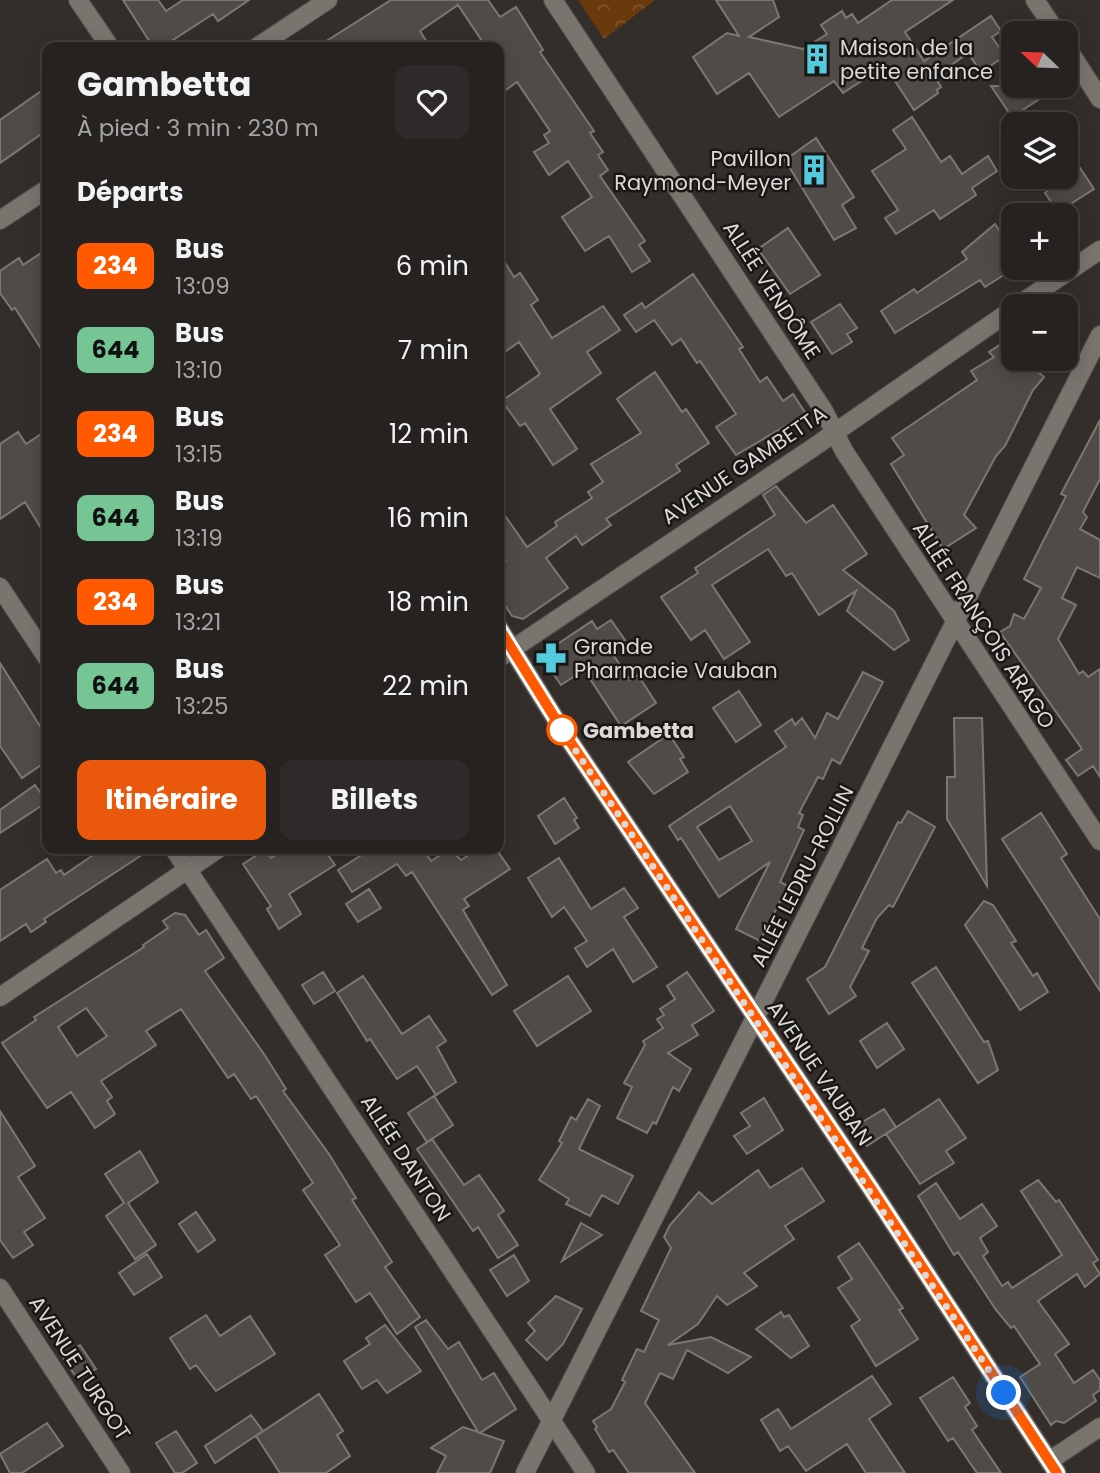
<!DOCTYPE html>
<html lang="fr">
<head>
<meta charset="utf-8">
<style>
  :root { --surface:#262220; --page:#2e2a29; --text:#f1f3f6; --muted:#a4a4a5; --line:#423f3e; --accent:#ea580c }
  body { margin:0; font-family:Poppins,sans-serif; background:var(--page); color:var(--text); height:100vh; display:flex; flex-direction:column; font-size:26px; white-space:nowrap }
  * { box-sizing:border-box; margin:0 }
  p { font-size:23px; color:var(--muted) }
  .icon { flex:none; width:38px; height:38px; fill:none; stroke:currentColor; stroke-width:2; stroke-linecap:round; stroke-linejoin:round }
  .map { position:relative; flex:1; overflow:hidden }
  .panel { position:absolute; left:42px; top:42px; width:462px; height:812px; display:flex; flex-direction:column; background:var(--surface); border-radius:14px; box-shadow:0 4px 18px #0003,0 0 0 2px var(--line) }
  .panel>* { flex:none }
  .badge { padding:0 14px; border-radius:10px; font-size:24px; line-height:46px }
  .needle { width:46px; rotate:293deg }
  .tools { position:absolute; left:1001px; top:21px; display:grid; gap:14px }
  .tools a { display:grid; place-items:center; width:77px; height:77px; border-radius:14px; background:var(--surface); box-shadow:0 4px 18px #0003,0 0 0 2px var(--line); font-size:35px }
  .you { position:absolute; width:35px; height:35px; margin:-18px; border:5px solid #fff; border-radius:50%; background:#1a73e8; box-shadow:0 0 0 10px #1a73e833 }
  .map>.badge { position:absolute; translate:-50% -50%; box-shadow:0 0 0 4px #fff }
  h2 { padding:0 35px; font-size:26px; line-height:63px }
  .round { display:grid; place-items:center; flex:none; width:74px; height:74px; border-radius:14px; background:var(--page) }
  .head { display:flex; align-items:center; justify-content:space-between; height:119px; padding:0 35px }
  h1 { font-size:33px; font-weight:700; line-height:52px }
  .primary-button { display:flex; gap:14px; margin-top:auto; padding:14px 35px }
  .primary-button a { flex:1; height:80px; border-radius:14px; background:var(--accent); color:#fff; font-size:28px; font-weight:700; line-height:80px; text-align:center }
  .primary-button a+a { background:var(--page); color:var(--text) }
  ul { padding:0; list-style:none }
  li { display:flex; align-items:center; gap:21px; height:84px; padding:0 35px }
  li div { flex:1 }
  li b { display:block; font-size:26px }
  li em { font-style:normal }
  li .badge { min-width:77px; font-weight:700; text-align:center }
  .map>svg:first-child { display:block }
  .park { fill:url(#park-crowns) }
  .building { fill:#514b47; stroke:#7d7772; stroke-width:2; fill-rule:evenodd }
  .lines { fill:none; stroke-linecap:round; stroke-linejoin:round }
  .street-casing { stroke:#514c4a; stroke-width:20 }
  .street { stroke:#7a746f; stroke-width:18 }
  .line-casing { stroke:#fff; stroke-width:16 }
  .line { stroke:#ff5a00; stroke-width:10 }
  .walk { stroke:#dcd8d6; stroke-width:7; stroke-dasharray:0 12.6 }
  .stop-dot { fill:#fff; stroke:#ff5a00; stroke-width:3.5 }
  .labels { text-anchor:middle; dominant-baseline:central; stroke-width:5; stroke-linejoin:round; paint-order:stroke }
  .poi-label { font-size:21px; fill:#dcd8d6; stroke:#191715; text-anchor:start }
  .street-label { font-size:21px; fill:#dcd8d6; stroke:#191715 }
  .stop-label { font-size:21px; font-weight:bold; fill:#dcd8d6; stroke:#191715; text-anchor:start }
</style>
</head>
<body>
<div class="map">
<svg width="1100" height="1473" viewBox="0 0 1100 1473">
  <defs>
    <pattern id="park-crowns" width="20" height="18" patternUnits="userSpaceOnUse" patternTransform="scale(1.75)"><rect width="20" height="18" fill="#693a0b"/><path d="M2 6a3 3 0 1 1 6 0M12 15a3 3 0 1 1 6 0" fill="none" stroke="#7e562e"/></pattern>
  </defs>
  <rect width="100%" height="100%" fill="#332e2a"/>
  <path class="park" d="M578,0H655L604,39Z"/>
  <path class="building" d="M123,0H158L166,11L183,0H249L218,21L213,14L173,40L178,47H153Z
    M391,0H488L500,17L516,7L543,50L540,52L594,131L590,133L603,152L598,155L608,170L600,176L645,241L639,245L650,261L632,272L609,236L585,251L562,217L592,197L568,161L549,175L534,152L549,143L544,135L550,131L517,82L499,95V47H486L458,5L420,31L430,47H317Z
    M716,0H773L779,17L749,37L803,49L827,34L821,25L842,11L846,18L852,14L858,23L892,0H953L905,32L924,61L991,16L1001,31L992,37L1005,56L981,72L968,53L935,77L941,87L937,90L938,93L914,110L885,66L843,93L834,81L779,117L749,73L717,94L693,57L727,33L739,36Z
    M991,86H1029L1038,100L1012,117Z
    M47,87V130L0,163V120Z
    M912,117L941,162L950,156L962,174L988,156L997,171L972,188L976,195L940,219L934,210L896,234L885,218L898,210L872,171L906,149L893,130Z
    M816,138L854,197L842,205L856,228L834,240L785,160Z
    M1066,147L1094,189L1058,212L1045,193L1056,184L1051,177H1066Z
    M995,224L1013,252V269L985,287L980,280L895,333L881,311L914,289L917,293L967,259L962,252Z
    M788,228L820,275L790,294L758,249Z
    M47,249V358L15,308L12,310L0,293V271L19,258L23,265Z
    M499,253L514,277L520,273L538,300L531,305L552,338L603,306L620,330L587,352L601,373L550,409L577,449L553,465L525,423L520,426L502,401L540,374L519,342L499,356Z
    M693,274L743,347L739,349L760,382L767,377L783,401L793,394L806,414L736,455L716,427L736,414L700,361L697,363L681,339L672,345L654,320L636,332L624,315L642,303L645,308Z
    M840,304L857,328L847,334L852,342L832,354L811,322Z
    M1004,342L1013,350V359H1023L1044,377L1033,390L1005,446L996,456L964,515L976,528L943,549L891,464L904,455L892,438L977,380L971,371L994,357L989,352Z
    M655,372L682,412L686,409L709,443L676,465L680,471L606,519L611,525L582,545L576,536L546,558L568,588L523,619L512,616L499,596V566L506,561L499,550V507L527,547L557,526L555,522L592,498L588,492L603,482L591,464L641,433L617,399Z
    M1100,420V479L1083,512L1087,517L1080,529L1100,540V578L1077,567L1062,598L1076,605L1058,639L1079,674L1083,671L1088,677L1100,669V777L1093,766L1078,776L1066,760L1082,749L1000,632L1010,626L1014,614L1024,619L1041,588L1024,579L1066,496L1061,494Z
    M47,430V538L25,502L0,519V444L18,432L26,444Z
    M776,486L806,523L833,505L867,554L843,570L894,611L909,640L894,650L847,611L856,591L819,615L792,573L786,576L768,549L712,585L750,642L724,659L705,630L691,640L661,597L698,573L695,568L775,515L763,495Z
    M611,620L625,640L610,650L630,680L638,675L656,703L621,726L584,670L561,685L545,662L547,651L592,621L597,629Z
    M0,663L47,737V761L22,778L0,746Z
    M863,672L883,682L840,764L832,759L823,779L818,777L799,813L803,815L798,827L804,830L780,882L788,886L760,941L736,929L770,862L719,897L681,838L678,840L669,826L786,747L775,731L792,719L795,725L802,718L815,738L827,713L838,719ZM730,806L752,841L719,860L697,827Z
    M739,691L761,725L736,742L713,708Z
    M954,718H982L987,886L947,819V777H955Z
    M669,734L684,757L680,759L688,772L654,794L628,762Z
    M35,785L47,802L0,833V810Z
    M564,798L577,818L574,820L579,828L555,844L538,816Z
    M908,811L935,827L893,907L889,905L877,918L862,948L869,951L850,987L856,996L829,1014L807,979L825,967L898,822L901,823Z
    M1041,813L1067,854L1061,858L1100,919V991L1002,839Z
    M102,849H151L44,919L46,922L31,932L26,924L0,941V890L47,859L56,873L61,870L64,875Z
    M286,849H324L335,865L289,894L301,914L279,929L267,909L271,906L243,864L265,850L271,858Z
    M371,849H423L431,861L450,849L461,860L478,849H496L510,869L464,899L469,906L463,910L507,985L492,995L412,872L406,876L397,864L352,892L338,870Z
    M559,858L591,909L624,888L638,908L624,917L657,967L633,982L613,949L587,967L575,948L587,941L564,907L552,917L528,878Z
    M369,889L381,908L358,922L346,904Z
    M984,901L993,905L1016,941L1011,943L1033,976L1037,973L1048,992L1020,1010L965,925Z
    M175,913L185,915L199,935L206,930L224,958L205,971L264,1054L286,1089L283,1091L329,1154L356,1198L352,1200L392,1262L385,1267L420,1317L397,1334L370,1293L356,1302L325,1255L340,1245L303,1190L313,1183L256,1096L251,1099L234,1074L228,1078L181,1009L146,1031L156,1045L101,1081L112,1097L107,1101L115,1114L95,1128L71,1092L47,1108L2,1043L36,1020L34,1017L144,947L143,945L168,928L163,921ZM86,1008L107,1036L77,1056L58,1027Z
    M936,967L984,1042L988,1041L998,1070L978,1083L912,983Z
    M323,972L335,991L314,1004L302,985Z
    M687,972L714,1011L692,1025L698,1035L668,1053L691,1069L679,1091L673,1087L656,1124L653,1122L647,1133L617,1118L632,1087L624,1083L645,1045L643,1041L663,1028L657,1019L664,1015L660,1009L675,999L667,986Z
    M363,976L402,1034L429,1016L446,1041L437,1047L456,1082L436,1095L417,1066L397,1079L370,1039L367,1041L337,993Z
    M568,976L591,1011L537,1046L514,1011Z
    M887,1023L904,1049L877,1068L860,1041Z
    M434,1096L453,1125L427,1142L408,1113Z
    M764,1098L783,1130L747,1154L734,1136L750,1126L741,1113Z
    M588,1099L600,1106L579,1149L633,1176L618,1204L602,1195L590,1216L566,1204L569,1199L539,1180L562,1143L559,1141L571,1117L576,1120Z
    M939,1099L966,1138L946,1151L954,1163L920,1184L886,1134Z
    M884,1109L896,1127L867,1146L854,1127Z
    M0,1111L35,1166L18,1177L45,1218L24,1232L33,1245L13,1258L0,1240Z
    M432,1139L464,1185L479,1175L504,1211L498,1215L518,1245L498,1258L478,1227L473,1231L417,1149Z
    M140,1151L158,1182L128,1203L156,1245L135,1259L106,1216L124,1203L105,1174Z
    M802,1168L824,1201L785,1226L794,1239L744,1273L757,1286L727,1305L717,1296L698,1324L668,1345L711,1337L751,1357L728,1373L687,1350L673,1379L660,1373L645,1403L695,1473H629L613,1450L609,1452L595,1429L597,1427L593,1421L611,1409L625,1382L622,1380L637,1349L644,1352L659,1320L641,1311L671,1248L664,1237L670,1225L699,1192L712,1204L758,1170L770,1188Z
    M1038,1180L1056,1202L1059,1200L1098,1260L1093,1263L1100,1274L1085,1287L1077,1274L1038,1301L1069,1344L1055,1354L1074,1383L1093,1370L1100,1380V1390L1093,1395L1096,1401L1064,1423L1056,1421L1051,1425L1020,1377L1040,1364L1014,1326L1011,1328L996,1310L958,1252L954,1255L918,1196L936,1183L960,1219L982,1204L997,1226L980,1238L988,1252L983,1256L1002,1286L1008,1282L1012,1288L1062,1255L1021,1191Z
    M196,1212L215,1240L198,1252L179,1224Z
    M581,1223L602,1235L562,1261Z
    M859,1243L903,1308L899,1310L918,1339L876,1366L851,1326L860,1320L838,1288L852,1279L838,1257Z
    M147,1254L162,1277L134,1295L119,1273Z
    M514,1255L529,1281L507,1296L490,1270Z
    M556,1296L582,1309L563,1344L547,1360L526,1340L535,1331L528,1323Z
    M781,1312L784,1317L789,1315L809,1346L791,1358L756,1329Z
    M206,1315L220,1336L250,1316L275,1354L216,1391L196,1365L190,1369L170,1338Z
    M426,1320L448,1349L459,1342L482,1380L494,1373L516,1409L480,1433L504,1441L490,1473H437L446,1456L431,1448L463,1427L478,1432L415,1327Z
    M385,1325L421,1371L387,1393L377,1380L362,1389L344,1361L370,1344L366,1338Z
    M80,1345L96,1369L78,1380L62,1356Z
    M872,1376L891,1404L869,1419L905,1473H866L847,1444L806,1471L788,1446L780,1451L761,1420L778,1409L791,1429Z
    M953,1377L970,1403L965,1407L977,1426L972,1430L1001,1473H977L953,1438L948,1441L920,1398Z
    M319,1394L343,1431L337,1435L350,1456L326,1473H280L256,1436Z
    M251,1415L263,1431L215,1463L205,1446Z
    M47,1423L63,1446L22,1473H10L0,1454Z
    M176,1431L197,1463L182,1473H175L156,1443Z"/>
  <g class="lines">
    <g class="street-casing">
      <path id="street" d="M78,0L110,47
        M553,0L824,411L844,451L1100,841
        M1035,0L1057,33
        M1066,46L1100,99
        M257,47L328,0
        M0,220L47,189
        M1017,306L1100,250
        M0,587L47,658
        M499,628L563,731L870,1187L1057,1473
        M499,658L814,447L1013,309
        M174,849L586,1473
        M0,997L218,849
        M0,1288L121,1473
        M1049,1461L1100,1427
        M525,1473L1100,335"/>
    </g>
    <use href="#street" class="street"/>
  </g>
  <g class="lines">
    <g class="line-casing">
      <path id="line" d="M499,628L563,731L870,1187L1057,1473"/>
    </g>
    <use href="#line" class="line"/>
    <path class="walk" d="M562,730L1004,1393"/>
  </g>
  <defs>
    <g id="building-bare" transform="scale(2.415)"><path d="M-4-6H4V6H1V3H-1V6H-4ZM-2.5-4.3h1.7v1.8h-1.7ZM.8-4.3h1.7v1.8H.8ZM-2.5-1h1.7V.8h-1.7ZM.8-1h1.7V.8H.8Z" fill="#54cadd" stroke="#191715" stroke-width="2.5" paint-order="stroke"/></g>
    <g id="pharmacy-bare" transform="scale(2.415)"><path d="M-2-6h4v4h4v4h-4v4h-4v-4h-4v-4h4Z" fill="#54cadd" stroke="#191715" stroke-width="2.5" paint-order="stroke"/></g>
  </defs>
  <g fill-rule="evenodd">
    <use href="#building-bare" x="817" y="59"/>
    <use href="#building-bare" x="814" y="170"/>
    <use href="#pharmacy-bare" x="551" y="658"/>
  </g>
  <circle class="stop-dot" cx="562" cy="730" r="14"/>
  <g class="labels">
    <g class="poi-label">
      <text x="840" y="47">Maison de la<tspan x="840" dy="24">petite enfance</tspan></text>
      <text x="791" y="158" text-anchor="end">Pavillon<tspan x="791" dy="24">Raymond-Meyer</tspan></text>
      <text x="574" y="646">Grande<tspan x="574" dy="24">Pharmacie Vauban</tspan></text>
    </g>
    <g class="street-label">
      <text transform="translate(772 290) rotate(57)">ALLÉE VENDÔME</text>
      <text transform="translate(744 465) rotate(-34)">AVENUE GAMBETTA</text>
      <text transform="translate(984 625) rotate(57)">ALLÉE FRANÇOIS ARAGO</text>
      <text transform="translate(802 876) rotate(-63)">ALLÉE LEDRU-ROLLIN</text>
      <text transform="translate(820 1073) rotate(56)">AVENUE VAUBAN</text>
      <text transform="translate(406 1158) rotate(57)">ALLÉE DANTON</text>
      <text transform="translate(80 1368) rotate(57)">AVENUE TURGOT</text>
    </g>
    <g class="stop-label">
      <text x="583" y="730">Gambetta</text>
    </g>
  </g>
</svg>
<div class="tools">
<a><svg class="needle" viewBox="-14 -14 28 28"><path d="M0-13l5 13h-10z" fill="#e53935"/><path d="M0 13l5-13h-10z" fill="#a4a4a5"/></svg></a>
<a><svg class="icon" aria-label="layers" viewBox="0 0 24 24"><path d="M12 4l9 5-9 5-9-5zM3 14l9 5 9-5"/></svg></a>
<a>+</a>
<a>−</a>
</div>
<div class="you" style="left:1004px;top:1393px"></div>
<section class="panel">
<div class="head"><div><h1>Gambetta</h1><p>À pied · 3 min · 230 m</p></div><a class="round"><svg class="icon" aria-label="heart" viewBox="0 0 24 24"><path d="M12 20l-8-8c-3-5 5-10 8-4 3-6 11-1 8 4z"/></svg></a></div>
<h2>Départs</h2>
<ul>
<li><span class="badge" style="background:#ff5a00;color:#fff">234</span><div><b>Bus</b><p>13:09</p></div><em>6 min</em></li>
<li><span class="badge" style="background:#76c695;color:#111">644</span><div><b>Bus</b><p>13:10</p></div><em>7 min</em></li>
<li><span class="badge" style="background:#ff5a00;color:#fff">234</span><div><b>Bus</b><p>13:15</p></div><em>12 min</em></li>
<li><span class="badge" style="background:#76c695;color:#111">644</span><div><b>Bus</b><p>13:19</p></div><em>16 min</em></li>
<li><span class="badge" style="background:#ff5a00;color:#fff">234</span><div><b>Bus</b><p>13:21</p></div><em>18 min</em></li>
<li><span class="badge" style="background:#76c695;color:#111">644</span><div><b>Bus</b><p>13:25</p></div><em>22 min</em></li>
</ul>
<div class="primary-button"><a>Itinéraire</a><a>Billets</a></div>
</section>
</div>
</body>
</html>
